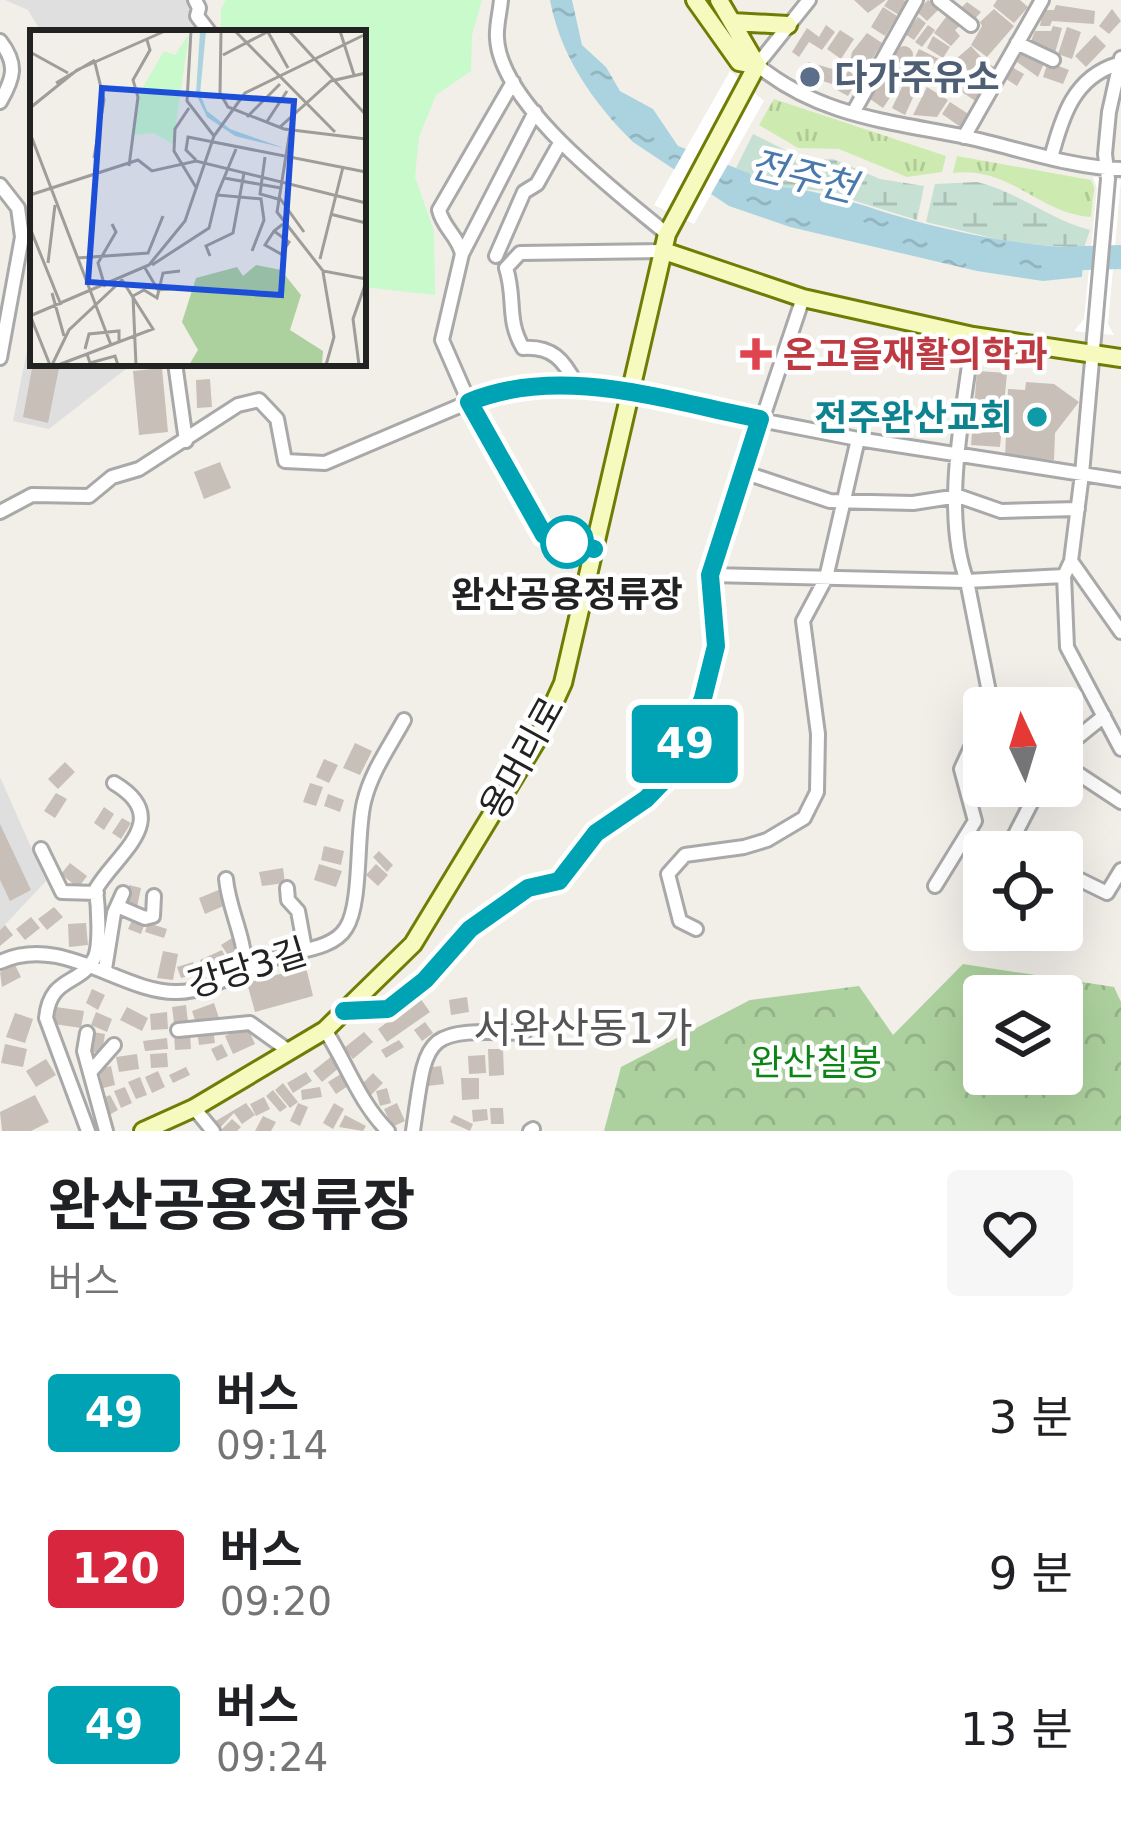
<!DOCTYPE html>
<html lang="ko">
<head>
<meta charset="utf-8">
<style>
  :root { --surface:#fff; --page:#f6f6f6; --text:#202124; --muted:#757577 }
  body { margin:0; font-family:"DejaVu Sans","Noto Sans KR",sans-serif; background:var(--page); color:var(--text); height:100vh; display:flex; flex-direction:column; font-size:45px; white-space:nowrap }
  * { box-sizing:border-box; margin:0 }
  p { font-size:39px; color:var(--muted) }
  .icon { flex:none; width:66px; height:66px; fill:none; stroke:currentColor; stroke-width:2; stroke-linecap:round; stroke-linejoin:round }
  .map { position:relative; height:1131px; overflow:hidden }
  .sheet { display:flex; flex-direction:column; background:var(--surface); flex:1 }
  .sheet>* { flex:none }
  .badge { padding:0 24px; border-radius:9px; font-size:42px; line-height:78px }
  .needle { width:78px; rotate:356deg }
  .tools { position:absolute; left:963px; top:687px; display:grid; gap:24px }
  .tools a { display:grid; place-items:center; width:120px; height:120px; border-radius:12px; background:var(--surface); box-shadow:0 12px 48px #0002; font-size:60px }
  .map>.badge { position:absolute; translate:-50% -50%; box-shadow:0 0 0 6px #fff }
  .round { display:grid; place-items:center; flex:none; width:126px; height:126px; border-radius:12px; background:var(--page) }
  .overview { display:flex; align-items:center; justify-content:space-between; height:204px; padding:0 48px }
  h1 { font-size:57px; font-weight:700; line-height:90px }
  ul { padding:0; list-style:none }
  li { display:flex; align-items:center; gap:36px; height:156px; padding:0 48px }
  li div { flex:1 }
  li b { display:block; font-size:45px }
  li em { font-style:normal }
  li .badge { min-width:132px; font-weight:700; text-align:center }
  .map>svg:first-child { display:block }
  .residential { fill:#e0dfdf }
  .grass { fill:url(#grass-tufts) }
  .forest { fill:url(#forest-crowns); fill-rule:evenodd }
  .wetland { fill:url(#wetland-marsh) }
  .park { fill:#c8facc }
  .water { fill:url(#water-ripples) }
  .pier { fill:#fff }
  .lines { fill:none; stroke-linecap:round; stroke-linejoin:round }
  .river { stroke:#aad3df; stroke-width:24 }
  .building { fill:#c7bfb8 }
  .street-casing { stroke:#a9a9a9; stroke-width:18 }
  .secondary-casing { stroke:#707d05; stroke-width:22 }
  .street { stroke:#fff; stroke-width:12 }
  .secondary { stroke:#f7fabf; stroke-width:16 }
  .line-casing { stroke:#fff; stroke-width:27 }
  .line { stroke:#00a3b4; stroke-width:18 }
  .service-dot { fill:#5c6f8a; stroke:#fff; stroke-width:4.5 }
  .health-dot { fill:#e0444e; stroke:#fff; stroke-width:4.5 }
  .culture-dot { fill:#0f9aa8; stroke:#fff; stroke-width:4.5 }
  .stop-dot { fill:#fff; stroke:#00a3b4; stroke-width:6 }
  .labels { text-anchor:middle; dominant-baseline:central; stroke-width:9; stroke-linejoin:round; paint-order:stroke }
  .service-label { font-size:36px; font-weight:bold; fill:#4e5e75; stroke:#fff; text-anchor:start }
  .health-label { font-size:36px; font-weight:bold; fill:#be3a42; stroke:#fff; text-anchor:start }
  .culture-label { font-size:36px; font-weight:bold; fill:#0d838f; stroke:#fff; text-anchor:end }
  .stop-label { font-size:36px; font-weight:bold; fill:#222; stroke:#fff }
  .street-label { font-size:36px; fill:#222; stroke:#fff }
  .park-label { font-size:36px; fill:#0c8416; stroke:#fff }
  .water-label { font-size:39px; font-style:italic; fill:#4a7aab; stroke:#fff }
  .quarter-label { font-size:42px; fill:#555; stroke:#fff }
  .inset-road { fill:none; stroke:#9f9d99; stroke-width:3 }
  .view { fill:#1d4ed8; fill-opacity:0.15; stroke:#1d4ed8; stroke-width:6 }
  .inset-edge { fill:none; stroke:#222; stroke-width:6 }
</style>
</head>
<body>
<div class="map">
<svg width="1121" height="1131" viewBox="0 0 1121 1131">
  <defs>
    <pattern id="grass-tufts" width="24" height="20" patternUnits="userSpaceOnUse" patternTransform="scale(3)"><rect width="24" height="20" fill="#cdebb0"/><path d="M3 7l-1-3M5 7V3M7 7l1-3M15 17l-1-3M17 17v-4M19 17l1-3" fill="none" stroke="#b0c997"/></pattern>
    <pattern id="forest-crowns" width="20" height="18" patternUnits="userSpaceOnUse" patternTransform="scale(3)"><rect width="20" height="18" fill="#add19e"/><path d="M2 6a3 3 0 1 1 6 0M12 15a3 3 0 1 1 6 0" fill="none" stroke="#95b388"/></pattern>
    <pattern id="wetland-marsh" width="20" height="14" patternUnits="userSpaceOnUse" patternTransform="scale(3)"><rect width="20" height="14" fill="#c6e0d4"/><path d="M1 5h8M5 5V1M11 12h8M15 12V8" fill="none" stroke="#aac0b6"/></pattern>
    <pattern id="water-ripples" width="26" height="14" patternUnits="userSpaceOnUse" patternTransform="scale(3)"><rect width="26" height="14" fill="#aad3df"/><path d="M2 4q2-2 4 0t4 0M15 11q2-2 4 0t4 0" fill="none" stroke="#92b5bf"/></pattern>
  </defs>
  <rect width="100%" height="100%" fill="#f2efe9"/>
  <path class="residential" d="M5,0H195L210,33H42L28,10Z
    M33,320V363H143L131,365L49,429L13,421Z
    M0,777L46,881L0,930Z"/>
  <path class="grass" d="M774,99L946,156L942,172L907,177L839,149L798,148L759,125Z
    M957,156L1091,180L1094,187L1091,217C1039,214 1011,166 953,173Z"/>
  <path class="forest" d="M963,964L1114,987L1121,1002V1131H604L621,1067L750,1000L859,986L893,1035ZM984,996H1062V1074H984Z"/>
  <path class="wetland" d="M753,134L807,161L833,159L880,179L924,186L917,220L823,191L759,185L749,173L736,168Z
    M977,182C1018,192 1049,219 1090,230L1084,248L1013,243L926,222L935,184Z"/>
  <path class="park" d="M226,0H482L472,35L471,71L436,95L419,137L415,177L434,231L435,295L363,287V33H221V9Z"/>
  <path class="water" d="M550,0H572L582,45L606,67L620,91L653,109L678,146L749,173L759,185C809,187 847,200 894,215C955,233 1021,246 1084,248L1082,277L1043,281L977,271L790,227L729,206L633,142C593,103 560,55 550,0Z"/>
  <path class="pier" d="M730,71L764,101L694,224L654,205Z
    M1093,177L1121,180L1108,324L1114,335L1074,331L1084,319L1097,188Z"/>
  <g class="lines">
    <path class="river" d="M1051,259L1121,257"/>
  </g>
  <path class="building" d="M854,0H886L868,13Z
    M888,0H904L907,3L899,15L884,6Z
    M928,0L941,7L927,21L917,12Z
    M997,0H1020L1028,7L1014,23L993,6Z
    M967,2L981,12L972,22L959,10Z
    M1056,5L1095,11L1094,24L1052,21L1050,26H1040L1043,10H1054Z
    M883,7L897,16L885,36L871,27Z
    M994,9L1014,26L987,57L971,45L982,26L980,22Z
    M1112,9L1121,21L1109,34L1099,26Z
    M949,13L961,25L955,30L960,36L951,46L934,33Z
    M918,17L926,23L914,40L905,34Z
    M826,25L835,32L822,50L809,42L799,57L792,52L807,28L819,37Z
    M928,25L935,30L922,47L915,42Z
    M1053,26L1062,28L1055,53L1031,41L1035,31H1051Z
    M1067,27L1081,32L1072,59L1058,54Z
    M840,30L854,39L841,59L827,49Z
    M867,33L882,43L865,70L850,61L852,52Z
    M1095,35L1106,46L1086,67L1075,56Z
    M933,36L950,47L943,58L927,48Z
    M895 55a9 9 0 1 1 18 0a9 9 0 1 1-18 0Z
    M971,46L983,59L969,72L957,58Z
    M919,49L941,60L934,72L913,61Z
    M1023,51L1045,61L1038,77L1017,62Z
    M947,58L958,66L940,89L929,81Z
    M984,61L996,68L986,86L973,79Z
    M808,62L836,70L832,84L804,75Z
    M1048,62L1069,70L1063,84L1043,77Z
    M890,64L906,70L901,81L885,75Z
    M1010,66L1024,74L1017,86L1003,77Z
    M848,71L859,77L848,96L837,90Z
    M909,72L922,78L905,115L892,108Z
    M959,73L965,77L951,95L945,91Z
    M884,78L897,87L883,108L870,99Z
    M967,79L984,90L977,102L959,90Z
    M927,87L948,100L937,117L913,115Z
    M950,102L970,115L962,128L942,114Z
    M33,363H60L48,423L23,417Z
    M162,368L168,432L139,435L133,371Z
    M977,371L1007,373L1000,447L971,445Z
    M210,379L212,407L197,408L196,380Z
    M1026,382L1054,384L1079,402L1055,433L1054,460L1005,457L1008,389L1025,390Z
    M220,462L231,488L204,499L194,472Z
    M355,743L372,751L360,775L343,768Z
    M324,759L338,765L329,783L316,777Z
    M65,762L75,772L58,789L48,779Z
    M310,783L323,787L316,806L303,802Z
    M56,793L67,799L55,818L44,811Z
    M328,794L344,800L340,812L324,806Z
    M104,807L114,814L104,830L94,823Z
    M122,818L131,823L121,839L112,833Z
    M0,824L31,890L10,901L0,880Z
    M324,846L344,851L341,865L321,860Z
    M379,851L393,865L387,872L373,857Z
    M70,863L87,876L78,888L61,874Z
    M319,864L342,871L336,887L314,880Z
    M376,864L388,875L378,886L366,875Z
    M283,868L285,883L262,886L259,872Z
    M129,885L141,888L137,907L125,905Z
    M221,889L228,904L205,914L199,898Z
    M54,907L63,917L47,930L38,919Z
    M31,917L40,928L25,940L16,929Z
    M133,918L145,923L141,934L128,929Z
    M86,923L88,945L69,947L68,924Z
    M148,923L167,929L164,938L145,932Z
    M5,925L13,935L0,946V930Z
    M235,936L242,947L228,955L221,945Z
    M222,950L228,962L206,973L200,960Z
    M163,951L178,954L173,980L157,978Z
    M193,962L196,974L181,978L177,967Z
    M15,965L21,977L2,987L0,972Z
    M306,967L313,996L255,1012L247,983Z
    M92,989L105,995L98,1010L86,1003Z
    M467,997L469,1012L451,1015L449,1000Z
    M420,998L430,1012L387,1042L378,1029Z
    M214,1003L219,1018L197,1026L192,1011Z
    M186,1005L188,1022L174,1023L172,1007Z
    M56,1007L84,1011L81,1028L54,1024Z
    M127,1007L148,1018L142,1031L120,1020Z
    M96,1012L112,1019L107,1032L91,1025Z
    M167,1012L168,1029L151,1030L150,1014Z
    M15,1013L33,1019L25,1043L6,1037Z
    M425,1022L433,1033L422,1041L414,1030Z
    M247,1026L255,1044L233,1054L225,1036Z
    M213,1029L215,1043L199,1045L197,1030Z
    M93,1032L105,1034L102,1053L91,1052Z
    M190,1032L191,1049L175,1050L174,1033Z
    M364,1032L373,1042L353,1059L344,1048Z
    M167,1038L168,1049L145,1051L143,1041Z
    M399,1040L404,1047L386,1058L381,1050Z
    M5,1044L27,1049L23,1067L1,1063Z
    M222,1044L228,1056L217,1061L211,1049Z
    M488,1049H503L504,1075L489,1076Z
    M167,1053L168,1067L151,1068L150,1054Z
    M137,1054L139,1069L119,1072L116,1057Z
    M485,1055L486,1073L469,1074L468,1056Z
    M332,1056L340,1067L322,1082L313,1071Z
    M46,1059L56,1075L36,1087L26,1071Z
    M111,1066L115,1085L103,1088L99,1069Z
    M441,1066L444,1084L428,1086L425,1068Z
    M186,1067L190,1075L173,1083L169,1075Z
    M158,1071L165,1087L152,1093L145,1077Z
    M306,1072L312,1081L293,1093L287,1083Z
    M344,1072L351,1084L336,1094L328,1082Z
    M373,1073L383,1083L371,1095L361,1085Z
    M140,1077L147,1095L136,1099L128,1082Z
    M461,1078H479V1099L462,1100Z
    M283,1083L298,1102L290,1108L275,1090Z
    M125,1087L132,1103L121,1108L114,1091Z
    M320,1087L322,1097L302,1100L301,1090Z
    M387,1088L391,1103L380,1106L376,1091Z
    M273,1090L287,1107L280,1112L266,1096Z
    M35,1095L49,1122L31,1131H2L0,1112Z
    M110,1095L118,1110L109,1115L101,1099Z
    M264,1097L270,1109L256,1116L250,1104Z
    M246,1103L255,1115L242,1124L234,1113L217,1131L209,1125Z
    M298,1103L308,1107L300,1126L290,1121Z
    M334,1103L344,1109L333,1129L323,1123Z
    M397,1103L405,1121L392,1127L384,1109Z
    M490,1108H503L504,1124H491Z
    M487,1109L488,1120L473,1122L472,1110Z
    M345,1115L366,1126L363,1131L339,1127Z
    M454,1115L473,1124L470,1131L450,1122Z
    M263,1116L276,1122L271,1131H255Z
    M232,1119L241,1127L237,1131H220Z"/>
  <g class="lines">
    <g class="street-casing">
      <path id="street" d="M195,0L199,8L197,16L210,33
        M501,0C500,12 496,26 497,38C500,105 618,193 667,234
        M809,0L757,65C821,117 889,121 966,137C1017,148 1068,167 1121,169
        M939,0L971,25
        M0,41C18,64 14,78 0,102
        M1017,43L1053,60
        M1121,58L1109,112L1105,154L1108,179L1082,474L1071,561L1064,576L1067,647L1121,749
        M513,82L439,210C443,228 458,236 462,254L442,340L469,402L544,535L594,549
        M853,113L916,0
        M964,137L1042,0
        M1051,158C1062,116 1074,77 1118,64
        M0,185L18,208L22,237L0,358
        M462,254L535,112
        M496,256L524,192L537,184L560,143
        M803,298L710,575L967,581L991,702L989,708
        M973,336C964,409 941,512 967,581L1064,576
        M175,363L186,441
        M576,384C564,360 552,346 523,348C506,319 516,299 506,268L520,253L664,251
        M743,472L830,501L913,503L958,496L1001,511L1078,509
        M0,512L32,495L89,496L112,477L139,469L238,405L259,400L277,419L285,461L325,463L476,399L524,388L576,384L858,439L1121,480
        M1071,561L1121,632
        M1062,750L1104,716
        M1062,763L1121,802
        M41,849L62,892L97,893
        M1021,852L1009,846L1040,786
        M1062,871L1107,893L1121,870
        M226,879C229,910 245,937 245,968
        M935,886L975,821L961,769L984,719
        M287,888L288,900L298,911L305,949
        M117,906L145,918L153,916L154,896
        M696,929L680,921L668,874L685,855L744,847L767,840L804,818L817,792L818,734L803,621L826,578L858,439
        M0,962C63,933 121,993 177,992C212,992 248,965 281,956C302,950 334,948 346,928C362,904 356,833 364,802C371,772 390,746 404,720
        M105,969L114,913L123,893
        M344,1011L388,1009L425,979L470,929L528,888L559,881L596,833L646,799L676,768L703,698L716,646L710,575
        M178,1030L250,1023L289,1051
        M325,1030C347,1064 359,1102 388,1131
        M87,1033L84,1051L106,1131
        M92,1070L114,1045
        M194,1108L213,1131
        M88,1131L46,1018C50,976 79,986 94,959C101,946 98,905 96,889C116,854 175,819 114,783
        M413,1131C427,1033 422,1029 524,1033
        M530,1131L533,1129"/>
    </g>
    <g class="secondary-casing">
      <path id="secondary" d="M695,0L739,62L757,65
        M719,0L757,65
        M732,22L788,25
        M664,251L803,298L973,336L1121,358
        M143,1131L194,1108L325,1030L413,944L537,740L563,683L667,234L757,65"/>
    </g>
    <use href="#street" class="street"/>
    <use href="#secondary" class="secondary"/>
  </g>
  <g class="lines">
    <g class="line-casing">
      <path id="line" d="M344,1011L388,1009L425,980L470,929L528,888L559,881L596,833L646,799L676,768L703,698L716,646L710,575L760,419C667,401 561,364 469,402L544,535L594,549"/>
    </g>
    <use href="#line" class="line"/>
  </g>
  <circle class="service-dot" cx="810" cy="77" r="12"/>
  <path class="health-dot" d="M750 336h12v12h12v12h-12v12h-12v-12h-12v-12h12z"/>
  <circle class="culture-dot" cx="1037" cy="417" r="12"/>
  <circle class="stop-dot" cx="567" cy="542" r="24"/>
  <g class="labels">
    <g class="service-label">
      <text x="834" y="77">다가주유소</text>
    </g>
    <g class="health-label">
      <text x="783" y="354">온고을재활의학과</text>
    </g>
    <g class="culture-label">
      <text x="1013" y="417">전주완산교회</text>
    </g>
    <g class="stop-label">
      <text x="567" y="594">완산공용정류장</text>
    </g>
    <g class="street-label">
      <text transform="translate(522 758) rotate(-61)">용머리로</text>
      <text transform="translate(247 968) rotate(-17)">강당3길</text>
    </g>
    <g class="park-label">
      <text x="816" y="1062">완산칠봉</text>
    </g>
    <g class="water-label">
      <text transform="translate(803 176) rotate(14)">전주천</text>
    </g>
    <g class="quarter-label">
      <text x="583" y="1028">서완산동1가</text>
    </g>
  </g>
  <g transform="translate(30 30)">
    <rect width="336" height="336" fill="#f2efe9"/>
    <path d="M226,235L251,240L271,265L260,300L293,321L292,335H159L168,320L152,292L166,248L207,237L213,246Z" fill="#add19e"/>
    <path d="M159,4L143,114L124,103L104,105L110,62L134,21L145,25Z" fill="#c8facc"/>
    <path d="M170,1H176L170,64L177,81L200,99L254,118L205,106L177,87L166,64Z" fill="#aad3df"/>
    <path class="inset-road" d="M161,1L157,71L184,106M191,1L190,63L198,77L254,99L336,109M205,1L305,102M259,1L336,85M310,1L324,45M238,2L258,38M0,22L38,43M193,25L239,1M26,53L65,30M0,78L47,40L135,1M159,78L145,99L144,121L167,159M263,82L247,182L293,241L336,249M217,87L250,54M236,93L257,61M250,97L301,51L336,43M0,103L81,315M206,119L187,165L231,169L234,190L222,221M235,127L230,164L248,169M64,128L74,70L65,33M166,130L156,120L158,107L336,142M99,136L108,67L103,50L120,20L117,10M194,148L251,158M0,165L108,130L122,141L166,131L336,173M249,167L274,202M300,184L336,193M0,198L31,275M244,201L259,212L251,224L235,215L244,201L253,194M180,226L176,216L203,203L214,143M47,228L118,223L133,186M290,229L313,137M18,233L25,175M122,235L179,198L187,165M115,238L128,260L150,258M293,242L304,307L296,335M75,257L68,233L86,202L82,194M22,263L34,306M0,285L20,335M0,286L119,235L155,191L184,106L215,63L336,4M55,319L59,304L89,301V312M57,324L60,333L85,326L88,335M22,335L39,300L92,250L123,299L28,335M106,335L103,266L114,260L127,268L133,243L150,241M329,335L323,289L336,252"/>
    <path class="view" d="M72,58L264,71L251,265L58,252Z"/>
    <rect width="336" height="336" class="inset-edge"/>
  </g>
</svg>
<div class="tools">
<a><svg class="needle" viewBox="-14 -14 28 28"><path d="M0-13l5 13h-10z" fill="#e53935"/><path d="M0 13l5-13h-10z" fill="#757577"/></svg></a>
<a><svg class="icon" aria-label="locate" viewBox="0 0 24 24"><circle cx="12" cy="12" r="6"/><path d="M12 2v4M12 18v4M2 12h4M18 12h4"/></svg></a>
<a><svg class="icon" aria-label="layers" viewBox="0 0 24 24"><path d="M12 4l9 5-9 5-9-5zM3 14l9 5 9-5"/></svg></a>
</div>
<b class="badge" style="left:685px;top:744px;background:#00a3b4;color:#fff">49</b>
</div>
<section class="sheet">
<div class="overview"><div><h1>완산공용정류장</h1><p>버스</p></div><a class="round"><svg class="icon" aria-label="heart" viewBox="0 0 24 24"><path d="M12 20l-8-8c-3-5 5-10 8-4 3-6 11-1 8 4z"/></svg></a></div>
<ul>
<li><span class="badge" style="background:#00a3b4;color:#fff">49</span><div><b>버스</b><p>09:14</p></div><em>3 분</em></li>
<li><span class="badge" style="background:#d7263d;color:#fff">120</span><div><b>버스</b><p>09:20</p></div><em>9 분</em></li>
<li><span class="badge" style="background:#00a3b4;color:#fff">49</span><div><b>버스</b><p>09:24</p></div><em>13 분</em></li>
</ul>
</section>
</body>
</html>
